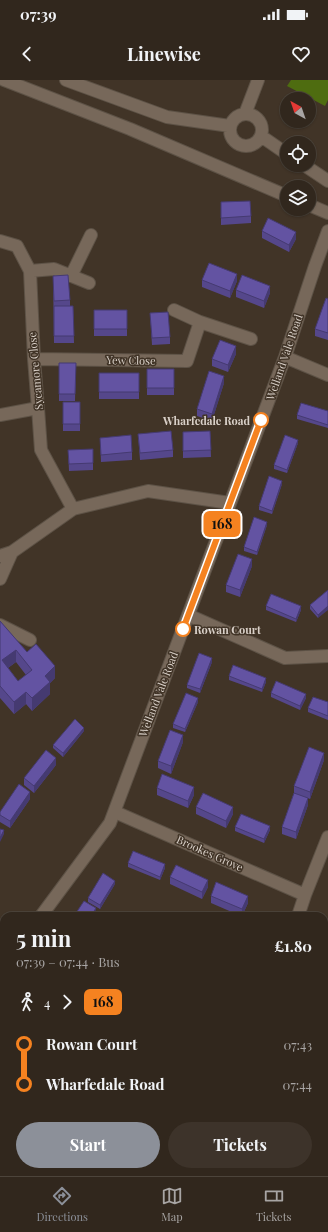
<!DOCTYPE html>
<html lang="en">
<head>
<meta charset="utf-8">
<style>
  :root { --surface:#31271d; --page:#3d332a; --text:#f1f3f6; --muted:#a8a5a4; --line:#4c443b; --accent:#8c9099 }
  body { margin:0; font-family:"Playfair Display",serif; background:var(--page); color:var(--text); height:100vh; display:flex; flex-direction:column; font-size:15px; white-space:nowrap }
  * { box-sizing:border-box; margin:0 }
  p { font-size:13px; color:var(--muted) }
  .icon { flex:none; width:22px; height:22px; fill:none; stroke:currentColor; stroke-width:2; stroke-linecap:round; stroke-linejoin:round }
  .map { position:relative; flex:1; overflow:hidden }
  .details { position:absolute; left:0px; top:832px; width:328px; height:264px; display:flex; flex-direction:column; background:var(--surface); border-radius:12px 12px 0 0; box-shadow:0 1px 3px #0004,0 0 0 1px var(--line) }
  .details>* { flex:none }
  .badge { padding:0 8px; border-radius:6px; font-size:14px; line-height:26px }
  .needle { width:26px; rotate:320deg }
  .tools { position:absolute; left:280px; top:12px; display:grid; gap:8px }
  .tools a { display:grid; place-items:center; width:36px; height:36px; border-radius:50%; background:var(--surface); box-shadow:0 1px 3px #0004,0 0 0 1px var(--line); font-size:20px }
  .map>.badge { position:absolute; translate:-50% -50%; box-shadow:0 0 0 2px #fff }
  .legs { display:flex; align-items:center; gap:6px; height:44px; padding:0 16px; font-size:13px }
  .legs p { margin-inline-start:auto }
  .overview { display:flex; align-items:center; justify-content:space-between; height:68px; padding:0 16px }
  h1 { font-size:22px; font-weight:700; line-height:30px }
  .primary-button { display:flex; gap:8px; margin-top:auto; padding:8px 16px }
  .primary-button a { flex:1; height:46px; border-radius:24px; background:var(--accent); color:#fff; font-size:16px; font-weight:700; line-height:46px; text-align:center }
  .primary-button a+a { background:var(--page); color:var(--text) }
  ul { padding:0 16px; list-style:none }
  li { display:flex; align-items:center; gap:14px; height:40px; font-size:15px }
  li i { display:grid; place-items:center; width:6px; height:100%; margin:0 5px; background:currentColor }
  li i::after { content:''; width:10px; height:10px; margin:-5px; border:3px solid; border-radius:50%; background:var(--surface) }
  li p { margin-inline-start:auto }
  li:first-child i { background:linear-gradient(#0000 50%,currentColor 0) }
  li:last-child i { background:linear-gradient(currentColor 50%,#0000 0) }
  .status { display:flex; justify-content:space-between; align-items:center; height:28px; padding:0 20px; background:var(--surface); direction:ltr }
  .status svg { height:11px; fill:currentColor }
  header { display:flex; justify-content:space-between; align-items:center; height:52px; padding:0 16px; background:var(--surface); font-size:18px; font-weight:700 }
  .tab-bar { display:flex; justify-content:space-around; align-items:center; height:56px; border-top:1px solid var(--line); background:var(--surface); font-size:11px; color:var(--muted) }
  .tab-bar a { display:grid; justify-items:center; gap:2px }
  .tab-bar .selected { color:var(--accent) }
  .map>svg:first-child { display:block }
  .green { fill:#4e6c10 }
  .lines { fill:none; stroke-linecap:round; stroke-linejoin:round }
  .minor-casing { stroke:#5d5246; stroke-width:14 }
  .minor { stroke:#77685a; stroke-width:12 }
  .wall { fill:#55478b; fill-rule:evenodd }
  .shaded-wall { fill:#453a71 }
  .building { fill:#6353a2; stroke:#453a71; fill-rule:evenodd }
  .line-1-casing { stroke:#fff; stroke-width:9 }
  .line-1 { stroke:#f58220; stroke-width:6 }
  .stop-1-dot { fill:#fff; stroke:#f58220; stroke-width:2 }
  .labels { text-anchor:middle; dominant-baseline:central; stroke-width:3; stroke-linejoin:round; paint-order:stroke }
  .street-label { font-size:11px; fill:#d9d0c8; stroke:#413427 }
  .stop-label { font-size:11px; font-weight:bold; fill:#d9d0c8; stroke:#413427; text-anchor:end }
</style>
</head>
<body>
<div class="status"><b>07:39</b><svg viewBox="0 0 49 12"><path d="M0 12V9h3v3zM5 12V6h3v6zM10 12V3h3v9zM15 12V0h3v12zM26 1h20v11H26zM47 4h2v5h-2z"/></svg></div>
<header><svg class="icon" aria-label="back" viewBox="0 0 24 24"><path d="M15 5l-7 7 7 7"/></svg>Linewise<svg class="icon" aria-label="heart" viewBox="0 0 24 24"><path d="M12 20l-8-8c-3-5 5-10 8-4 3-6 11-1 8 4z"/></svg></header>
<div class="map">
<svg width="328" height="1096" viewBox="0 0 328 1096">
  <rect width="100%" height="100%" fill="#413427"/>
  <path class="green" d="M291,0H328V20L325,26L287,6Z
    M0,1074L4,1075V1092H28L29,1096H0Z"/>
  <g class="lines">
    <g class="minor-casing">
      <path id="minor" d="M4,0L130,49L287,116
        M66,0L167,37L230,46
        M230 50a16 16 0 1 1 32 0a16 16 0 1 1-32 0Z
        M245,34L258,0
        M261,56L287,74
        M304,85L328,101
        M309,125L328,133
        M0,161L17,166L30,191L34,279L38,328L41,370L73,429
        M30,191L54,189L89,203
        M71,196L91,155
        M174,230L200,242
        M285,277L328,295
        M34,279L187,281L200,242L251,259
        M0,335L38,328
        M0,476L12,472L73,429L148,411L230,423
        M0,499L12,472
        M188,535L285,578L328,576
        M0,545L30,560
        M115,732L305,815L298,836
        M305,815L328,757
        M41,836L110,743L285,277L315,186L328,151
        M0,890L4,886"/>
    </g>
    <use href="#minor" class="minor"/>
  </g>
  <path class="wall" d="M221,122L251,136V143L221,145Z
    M262,151L296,159L289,172L262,158Z
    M53,196L70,220V226H73L74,263H54Z
    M202,200L237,201L230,218L202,207Z
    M236,210L270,213L264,228L236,217Z
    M328,219V260L315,256V249Z
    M94,230H127V256H94Z
    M150,233L170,257V264L152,265Z
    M236,274L228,292L212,286V279Z
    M59,283H76L75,321H59Z
    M147,289H174V315H147Z
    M99,293H139V319H99Z
    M224,303L212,341L197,336V329Z
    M63,322H80V351H63Z
    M328,331V348L297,339V335Z
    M210,351L211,377L183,378V359Z
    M138,354L173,370V377L140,380Z
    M100,358L132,372V380L101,382Z
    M298,363L287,393L274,389V385Z
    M68,370L93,383V390L69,391Z
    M282,404L272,434L259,430V426Z
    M267,445L257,475L244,471V467Z
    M252,486L240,517L226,512V505Z
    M328,510L318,538L310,529V525Z
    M266,526L301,530L296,542L266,530Z
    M0,541L27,572L55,598L50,603V614L32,631L26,624L14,634L0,618ZM16,582L26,595L18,601L8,588Z
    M212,582L200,613L187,608V605Z
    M229,596L266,602L262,612L229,600Z
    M271,613L306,618L300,630L271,617Z
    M198,622L185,652L173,648V644Z
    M328,622V640L308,632V628Z
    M84,651L63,677L53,668V665Z
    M183,662L171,694L158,688V681Z
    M324,680L310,719L308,718V725L296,759L282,754V747L294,713V706Z
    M56,685L34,713L24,705V698Z
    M157,708L194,715L188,728L157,715Z
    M30,719L10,748L0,742V732Z
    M196,727L233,734L226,748L196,734Z
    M235,747L270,750L264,763L235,751Z
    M128,783L165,788L160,800L128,787Z
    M170,797L208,807L202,819L170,804Z
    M115,804L100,829L88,822V818Z
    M211,816L248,823L242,836H241L211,823Z
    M324,895L328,897V933L325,941L324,940Z
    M328,1035V1066H324V1036Z"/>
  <path class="shaded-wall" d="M296,152V159L289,172V165Z
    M237,194V201L230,218V211Z
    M270,206V213L264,228V221Z
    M236,266V274L228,292V285Z
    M224,296V303L212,341V334Z
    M298,360V363L287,393V390Z
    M282,401V404L272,434V431Z
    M267,442V445L257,475V472Z
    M252,479V486L240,517V510Z
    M301,526V530L296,542V539Z
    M328,526V530L318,538V535Z
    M16,570V582L2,592V580Z
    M212,578V582L200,613V609Z
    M55,586V598L50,603V614L32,631V618L45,596Z
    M266,598V602L262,612V609Z
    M26,612V624L14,634V622Z
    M306,614V618L300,630V626Z
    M198,618V622L185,652V649Z
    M84,648V651L63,677V673Z
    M183,655V662L171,694V686Z
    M324,673V680L310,719V712Z
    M56,678V685L34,713V706Z
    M194,707V715L188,728V721Z
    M30,712V719L10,748V741Z
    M308,718V725L296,759V752Z
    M233,727V734L226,748V741Z
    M270,746V750L264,763V759Z
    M4,750V754L0,762V758Z
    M165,784V788L160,800V797Z
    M208,800V807L202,819V812Z
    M115,801V804L100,829V825Z
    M248,816V823L242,836V829Z
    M96,828L95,836H91Z
    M328,926V933L325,941V934Z
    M4,942V949L0,953V946Z
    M259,1092H262L261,1096H258Z"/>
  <path class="building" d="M250,121L251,136L221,138V122Z
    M268,138L296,152L289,165L262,151Z
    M209,183L237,194L230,211L202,200Z
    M68,195L70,220L54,221L53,196Z
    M242,195L270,206L264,221L236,210Z
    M326,218L328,219V253L315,249Z
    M54,226H73L74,256H54Z
    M94,230H127V249H94Z
    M168,232L170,257L152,258L150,233Z
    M220,260L236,266L228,285L212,279Z
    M59,283H76L75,314H59Z
    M147,289H174V308H147Z
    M209,291L224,296L212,334L197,329Z
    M99,293H139V312H99Z
    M63,322H80V344H63Z
    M301,323L328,331V345L297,335Z
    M171,351L173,370L140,373L138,354Z
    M210,351L211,370L183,371V352Z
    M131,355L132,372L101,375L100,358Z
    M285,355L298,360L287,390L274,385Z
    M93,369V383L69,384L68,370Z
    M269,396L282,401L272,431L259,426Z
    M254,437L267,442L257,472L244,467Z
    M238,474L252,479L240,510L226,505Z
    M328,510V526L318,535L310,525Z
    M271,514L301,526L296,539L266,526Z
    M0,541L27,572L36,564L55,586L45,596L50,602L32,618L26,612L14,622L0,606ZM16,570L32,590L18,601L2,580Z
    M199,573L212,578L200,609L187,605Z
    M233,585L266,598L262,609L229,596Z
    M276,601L306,614L300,626L271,613Z
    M186,613L198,618L185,649L173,644Z
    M313,617L328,622V636L308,628Z
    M75,639L84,648L63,673L53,665Z
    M170,650L183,655L171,686L158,681Z
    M309,667L324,673L310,712L294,706Z
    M46,670L56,678L34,706L24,698Z
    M162,694L194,707L188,721L157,708Z
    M19,704L30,712L10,741L0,735V732Z
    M203,713L233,727L226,741L196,727Z
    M294,713L308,718L296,752L282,747Z
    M241,734L270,746L264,759L235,747Z
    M0,749L4,750L0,758Z
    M133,771L165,784L160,797L128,783Z
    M176,785L208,800L202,812L170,797Z
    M103,793L115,801L100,825L88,818Z
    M216,802L248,816L242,829L211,816Z
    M84,821L96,828L91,836H74Z
    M254,833L263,836H253Z
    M324,895L328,897V926L325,934L324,933Z
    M1,924L4,927V942L0,946V925Z
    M328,1035V1056H324V1036Z
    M234,1092H259L258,1096H232Z
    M56,1094L62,1096H55Z"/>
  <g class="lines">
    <g class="line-1-casing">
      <path id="line-1" d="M183,549L261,340"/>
    </g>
    <use href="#line-1" class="line-1"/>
  </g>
  <g class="stop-1-dot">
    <circle cx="261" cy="340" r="7"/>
    <circle cx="183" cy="549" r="7"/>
  </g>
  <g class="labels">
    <g class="street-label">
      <text transform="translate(284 277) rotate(-71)">Welland Vale Road</text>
      <text transform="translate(131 280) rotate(1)">Yew Close</text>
      <text transform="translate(35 291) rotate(-95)">Sycamore Close</text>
      <text transform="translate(158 614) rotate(-69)">Welland Vale Road</text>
      <text transform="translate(210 773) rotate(24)">Brookes Grove</text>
    </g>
    <g class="stop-label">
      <text x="250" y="340">Wharfedale Road</text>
      <text x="194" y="549" text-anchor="start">Rowan Court</text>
    </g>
  </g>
</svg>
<div class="tools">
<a><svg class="needle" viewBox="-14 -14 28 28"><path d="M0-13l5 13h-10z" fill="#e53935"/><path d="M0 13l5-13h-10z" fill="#a8a5a4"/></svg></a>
<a><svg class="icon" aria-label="locate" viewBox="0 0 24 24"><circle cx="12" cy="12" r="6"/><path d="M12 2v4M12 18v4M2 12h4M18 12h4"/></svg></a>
<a><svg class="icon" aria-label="layers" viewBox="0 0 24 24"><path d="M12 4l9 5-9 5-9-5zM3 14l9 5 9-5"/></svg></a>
</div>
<b class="badge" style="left:222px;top:444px;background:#f58220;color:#111">168</b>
<section class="details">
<div class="overview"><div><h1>5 min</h1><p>07:39 – 07:44 · Bus</p></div><b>£1.80</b></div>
<div class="legs"><svg class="icon" aria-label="walk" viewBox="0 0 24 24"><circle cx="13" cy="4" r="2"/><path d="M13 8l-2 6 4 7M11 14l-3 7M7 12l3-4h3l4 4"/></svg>4<svg class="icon" aria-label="forward" viewBox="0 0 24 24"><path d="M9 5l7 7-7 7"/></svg><b class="badge" style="background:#f58220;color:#111">168</b></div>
<ul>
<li><i style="color:#f58220"></i><b>Rowan Court</b><p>07:43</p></li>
<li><i style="color:#f58220"></i><b>Wharfedale Road</b><p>07:44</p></li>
</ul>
<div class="primary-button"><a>Start</a><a>Tickets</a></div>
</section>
</div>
<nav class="tab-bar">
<a class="selected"><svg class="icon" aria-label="directions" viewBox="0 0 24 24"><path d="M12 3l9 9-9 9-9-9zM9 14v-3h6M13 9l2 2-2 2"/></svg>Directions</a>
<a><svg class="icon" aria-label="map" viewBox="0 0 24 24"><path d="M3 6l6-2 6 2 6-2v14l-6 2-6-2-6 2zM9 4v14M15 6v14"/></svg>Map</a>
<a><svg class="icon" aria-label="tickets" viewBox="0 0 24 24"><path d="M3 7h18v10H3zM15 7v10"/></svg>Tickets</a>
</nav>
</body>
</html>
